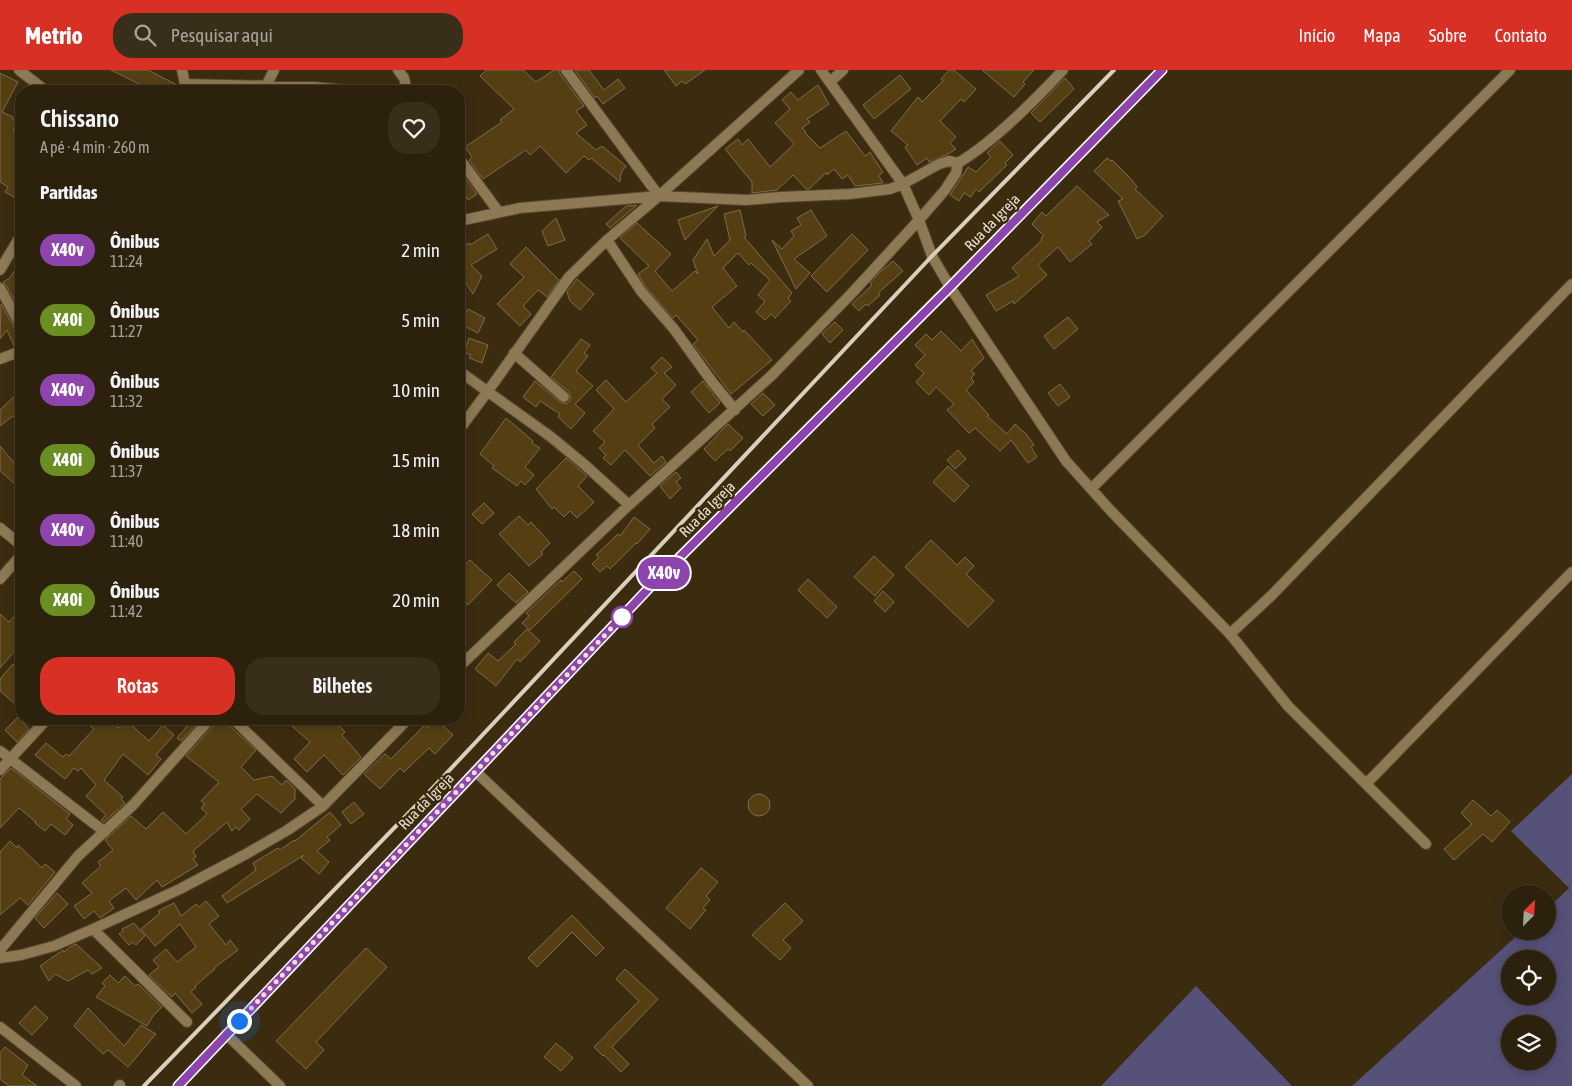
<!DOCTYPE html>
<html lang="pt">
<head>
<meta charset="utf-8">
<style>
  :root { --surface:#2c210c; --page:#382e1a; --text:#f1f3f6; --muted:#a6a39d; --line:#483e2d; --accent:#d93025 }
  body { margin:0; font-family:"Asap Condensed",sans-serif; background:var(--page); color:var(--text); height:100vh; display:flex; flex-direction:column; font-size:19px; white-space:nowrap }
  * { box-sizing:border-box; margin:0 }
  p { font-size:16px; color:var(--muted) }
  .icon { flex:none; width:28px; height:28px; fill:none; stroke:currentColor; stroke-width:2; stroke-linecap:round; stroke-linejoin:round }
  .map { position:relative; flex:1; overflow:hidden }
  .details { position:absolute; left:15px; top:15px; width:450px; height:640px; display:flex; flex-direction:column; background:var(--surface); border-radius:20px; box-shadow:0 2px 12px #0003,0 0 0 1px var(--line) }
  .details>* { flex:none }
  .badge { padding:0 10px; border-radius:16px; font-size:18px; line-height:32px }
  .needle { width:32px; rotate:24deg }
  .controls { position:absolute; left:1501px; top:815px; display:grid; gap:10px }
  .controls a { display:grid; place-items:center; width:55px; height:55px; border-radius:50%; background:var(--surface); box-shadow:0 2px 12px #0003,0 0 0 1px var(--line); font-size:25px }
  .you { position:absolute; width:25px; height:25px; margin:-12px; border:4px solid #fff; border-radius:50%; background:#1a73e8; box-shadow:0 0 0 8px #1a73e833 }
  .map>.badge { position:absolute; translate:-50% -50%; box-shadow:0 0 0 2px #fff }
  h2 { padding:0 25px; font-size:19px; line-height:45px }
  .round { display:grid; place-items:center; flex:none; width:52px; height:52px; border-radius:20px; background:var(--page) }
  .headline { display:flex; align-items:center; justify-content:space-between; height:85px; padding:0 25px }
  h1 { font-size:24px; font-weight:600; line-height:38px }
  .button { display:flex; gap:10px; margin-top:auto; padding:10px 25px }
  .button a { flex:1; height:58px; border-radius:20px; background:var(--accent); color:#fff; font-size:20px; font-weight:600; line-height:58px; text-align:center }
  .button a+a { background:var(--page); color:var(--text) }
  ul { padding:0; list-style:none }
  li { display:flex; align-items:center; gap:15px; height:70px; padding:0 25px }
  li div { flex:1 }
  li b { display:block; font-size:19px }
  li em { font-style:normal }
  li .badge { min-width:55px; font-weight:700; text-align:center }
  header { display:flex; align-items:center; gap:30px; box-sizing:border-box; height:70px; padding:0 25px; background:var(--accent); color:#fff }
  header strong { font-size:24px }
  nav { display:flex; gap:28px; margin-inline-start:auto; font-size:18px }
  .search { width:350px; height:45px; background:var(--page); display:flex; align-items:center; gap:12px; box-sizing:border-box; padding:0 18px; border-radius:20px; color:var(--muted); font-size:19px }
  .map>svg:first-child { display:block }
  .green { fill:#555178; fill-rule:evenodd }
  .building { fill:#553f12; stroke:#7c6c4e }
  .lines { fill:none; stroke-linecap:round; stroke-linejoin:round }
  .street-casing { stroke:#57492f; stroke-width:12 }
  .street { stroke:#8d7954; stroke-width:10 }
  .rail { stroke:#d8cfbc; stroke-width:4 }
  .line-casing { stroke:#fff; stroke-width:11 }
  .line { stroke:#8e44ad; stroke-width:8 }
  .walk { stroke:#eae1d0; stroke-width:5; stroke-dasharray:0 9 }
  .stop-dot { fill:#fff; stroke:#8e44ad; stroke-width:2.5 }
  .labels { text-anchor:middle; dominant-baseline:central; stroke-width:5; stroke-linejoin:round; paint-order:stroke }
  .street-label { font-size:15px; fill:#eae1d0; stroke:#3b2c10 }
</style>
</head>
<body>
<header>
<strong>Metrio</strong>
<div class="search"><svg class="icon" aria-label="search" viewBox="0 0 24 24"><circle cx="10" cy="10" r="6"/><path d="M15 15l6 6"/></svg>Pesquisar aqui</div>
<nav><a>Início</a><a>Mapa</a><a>Sobre</a><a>Contato</a></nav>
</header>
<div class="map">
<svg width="1572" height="1016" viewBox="0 0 1572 1016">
  <rect width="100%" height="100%" fill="#3b2c10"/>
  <path class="green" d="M1572,704V1016H1352L1522,861H1548V838L1569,818L1511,761ZM1510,889H1548V926H1510ZM1510,954H1548V991H1510Z
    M1196,916L1292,1016H1101Z"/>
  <path class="building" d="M111,0H148L177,15L175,21H153Z
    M486,0H523L536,12L554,0H559L560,4L584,36L576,41L587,55L576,63L596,80L602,76L626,96L621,103L620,112L591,88L589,90L584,86L566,103L540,76L530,85L526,80L483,109L469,90L472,87L465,77L502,52L500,50L514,39L480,6Z
    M575,0H589L604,20L618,9L625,18L603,34L597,26L595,28Z
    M664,0H705L685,14L682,11L676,16Z
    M949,0H954L976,19L964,32L961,29L940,51L956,67L950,73L956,79L946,85L929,92L927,88L917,95L905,77L908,75L891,61L918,27L922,32L943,11L941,9Z
    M982,0H1034L1023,12L1025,14L1014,27Z
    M0,3L18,12L2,42L13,47L12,49L17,52L13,61L21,71V98L16,105L21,108V131L5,122L8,117L0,112Z
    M900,5L911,19L874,49L863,35Z
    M1065,8L1074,19L1040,52L1031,43Z
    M818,15L829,34L807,49L810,52L802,58L806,62L805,63L820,78L846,61L865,86L870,82L875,90L883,102L879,106L883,113L855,116L848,105L842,109L834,99L827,105V102L809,119H806L793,105L777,120L752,123V112L725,79L738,69L742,75L748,69L770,97L794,74L775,53L790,39L782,30L791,22L798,30Z
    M1000,71L1013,85L1005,93L1007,95L979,122L976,119L971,127L964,123L959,131L950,125L968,97L976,102L991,87L987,83Z
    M1107,88L1111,91L1112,90L1132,110L1137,117L1135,119L1163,146L1145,165L1137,169L1118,131L1123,129L1094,101Z
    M459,100L477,124L468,130L463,121L459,124Z
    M1077,116L1109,145L1097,152L1102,157L1089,171L1092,174L1070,192L1058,177L1038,195L1047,205L1014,234L1013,231L996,241L986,225L1019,206L1012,198L1042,170L1041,168L1044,166L1032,154L1042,142L1046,146Z
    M637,135L610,158L606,154L626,136Z
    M718,136L701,153L685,170L678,150Z
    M740,140L746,166L744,167L792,223L788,228L791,231L775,248L771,244L765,250L756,242L765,231L758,225L770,210L751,193L749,195L738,183L723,198L737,216L712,237L729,258L734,252L743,262L744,260L772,290L731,324L693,274L698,270L676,245L673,248L646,217L638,204L649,196L620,168L637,153L671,184L655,201L672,221L695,201L698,204L693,190L707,169L714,186L730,170L724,144Z
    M811,140L827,166L794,189L810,203L796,219L772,170L782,179L794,166L791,161L801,155L797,148Z
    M556,148L565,170L548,176L542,161Z
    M488,164L497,179L471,195L482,206L473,224L459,203V179L469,173L470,175Z
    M852,164L868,180L827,222L811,206Z
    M526,177L559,210L547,227L538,220L523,236L531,244L520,256L497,234L524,207L510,194Z
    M21,190V242L6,215L3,212L10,208Z
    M893,191L903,201L878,223L880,225L868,236L866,234L859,241L852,234L872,215L870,213L881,201Z
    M577,209L594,224L580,240L570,231L567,222Z
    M1,234L15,259L21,263V274L14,276L7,260L0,269Z
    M468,239L485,248L478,263L460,254Z
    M1068,247L1078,259L1054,279L1044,266Z
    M835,252L843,260L830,273L822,264Z
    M941,261L961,281L972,269L984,288L971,301L975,304L971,308L974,312L966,320L989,345L987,346L1007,364L1015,354L1026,364L1034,375L1031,377L1037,387L1028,393L1011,370L1000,381L975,358L969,363L947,340L954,334L936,317L929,325L916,312L924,303L915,295L925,285L915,275L926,264L932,270Z
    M469,268L488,275L482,293L469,288L471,285L464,282Z
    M581,269L590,275L584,283L588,286L576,301L593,316L575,334L585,343L571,359L558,347L560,344L540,331L536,337L523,327L535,311L560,332L566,334L569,332L571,328L569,322L551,307Z
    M662,287L672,297L664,303L676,315L662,329L670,337L652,354L655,358L638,375L654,393L662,386L666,392L650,406L625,380L611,395L603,388L606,385L599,378L605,372L593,361L614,339L596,320L606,310L626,332L657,303L651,298Z
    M703,311L720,333L709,343L691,322Z
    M1060,314L1070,327L1058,336L1048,323Z
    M21,320V341L14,347L13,346L0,356V340Z
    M763,323L775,335L763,346L751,334Z
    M506,348L533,371L532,373L540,378L525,397L534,405L525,415L521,411L517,416L492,398L494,396L480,384Z
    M728,354L743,368L730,381L728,379L715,391L704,379Z
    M0,376L21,401V419L0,401Z
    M958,380L966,389L955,399L947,390Z
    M566,388L587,406L578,416L594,432L577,448L570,441L564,447L554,437L552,439L536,419Z
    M948,396L969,416L954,432L933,412Z
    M676,402L681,408L676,412L681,418L670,429L660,416Z
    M484,433L494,443L482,454L472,444Z
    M519,446L528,455L531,452L550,473L541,482L543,484L529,496L499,464Z
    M634,447L650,459L637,474L636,473L610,499L607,496L600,502L592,494L599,488L596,485L618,464L620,466Z
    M931,470L957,495L965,487L974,496L966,504L994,531L968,557L905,497Z
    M874,486L894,505L875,526L854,507Z
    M470,490L492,510L468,535L459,525V500Z
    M574,501L582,509L530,560L522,553L529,546L526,543L561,510L562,512Z
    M509,503L528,522L516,533L497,515Z
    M808,509L837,537L827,548L798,520Z
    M883,521L894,532L885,542L874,531Z
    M21,539V574L0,598V544L9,552Z
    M527,559L540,571L520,592L517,589L496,616L475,599L488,583L498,591L516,574L514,572Z
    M13,594L21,601V639L0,621V609Z
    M18,647L29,659L17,672L5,660Z
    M81,649H108L119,658L126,650L149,671L163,655L174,665L156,685L161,689L148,705L123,684L104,710L123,727L121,729L125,733L104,752L101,750L106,745L86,726L96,715L81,698L78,701L74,698L65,709L35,685L46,673L63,687L66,684L69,686L94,659Z
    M193,649H201L181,671L177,668Z
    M284,649H310L318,656L325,649H332L345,662L342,665L361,687L343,705L324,685L307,702L294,689L310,672Z
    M436,649L453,665L435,684L429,678L404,702L400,698L380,719L364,704L385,684L391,689L425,655L427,658Z
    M217,650L223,655L225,652L256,680L241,697L254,710L272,706L282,715L286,710L295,719V729L281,743L257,724L241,739L250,749L239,760L236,757L232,761L227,752L193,781L196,787L193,789L198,795L162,817L157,810L136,830L126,818L109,831L114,838L100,848L94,841L84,849L74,836L92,823L82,813L101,796L98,792L113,780L105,770L131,746L146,759L163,742L186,764L207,744L201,738L205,734L201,731L219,712L186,686L215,654Z
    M11,698L70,744L66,749L73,755L65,765L51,754L45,761L35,753L36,752L19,738L0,758V709Z
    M748 735a11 11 0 1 1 22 0a11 11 0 1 1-22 0Z
    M1473,730L1491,746L1497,740L1510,752L1492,772L1483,764L1454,790L1444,779L1472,754L1461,743Z
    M354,732L364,744L351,754L342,742Z
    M330,742L341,755L327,767L330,770L317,781L329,792L319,804L301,788L304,785L227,833L222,826L256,800L253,793L278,778L280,780L294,770L295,771Z
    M10,771L17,778L18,775L42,798L45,794L55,802L28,835L20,828L0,845V782Z
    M701,798L718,812L706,826L710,830L703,838L706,840L690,859L666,838Z
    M57,823L68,834L44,858L35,848Z
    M206,831L219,846L209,854L226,875L230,870L238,880L214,898L215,899L195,916L196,917L191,922L202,934L192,943L175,923L172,927L149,905L159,897L153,890L166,879L177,892L196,877L180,854L155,876L141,859L160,843L158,841L174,833L181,846L196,834L199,837Z
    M785,833L803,851L783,870L791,878L780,890L752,865Z
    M572,845L604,878L596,886L572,862L537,897L528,888Z
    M134,853L145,866L136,875L133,872L129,875L119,864L123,861L122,859Z
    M76,874L102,898L92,904L88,900L68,911L55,904L49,911L40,896L63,880L64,882L70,877Z
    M366,878L387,897L316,972L324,980L306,999L276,971Z
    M625,899L658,929L612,977L629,994L621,1002L604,985L603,986L594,977L639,931L616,909Z
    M110,905L118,913L125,906L135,916L138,914L162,937L153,946L147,956L96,927L105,916L102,913Z
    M35,936L48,948L32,965L19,953Z
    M88,938L124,976L141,955L156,964L128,997L108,980L103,984L74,956Z
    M556,973L573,988L561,1001L544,987Z
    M5,977L28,995L22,1005L37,1016H9L0,1009V983Z"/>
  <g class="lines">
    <g class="street-casing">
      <path id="street" d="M19,0L46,21
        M398,0L404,8L407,21
        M566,0L659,126
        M821,0L903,114L919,150L932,186L950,217L1066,391L1111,441L1230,564L1288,636L1426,774
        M830,12L843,0
        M185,14L314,17L355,21
        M266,16L274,0
        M182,21L185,14L182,0
        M459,88L498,141
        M459,151L520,138L659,126L746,130L781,127L850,124L890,119L903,114L939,94L949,91L958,93C994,72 1034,31 1063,0
        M607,170L641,221L674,259L713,313L735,340
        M0,200L21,165
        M0,218L21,256
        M514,283L564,327
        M0,289L21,281
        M459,301L551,367L585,395L629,435
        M459,360L488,321L569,207L607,170L659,126L799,0
        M1091,419L1510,0
        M0,458L21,475
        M0,509L21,485
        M1230,564L1271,526L1572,214
        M459,597L629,435L772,305L852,223L919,150L945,120L956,103L958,93
        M233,649L323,736
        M0,681L105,762
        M0,700L47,649
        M475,701L808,1016
        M1366,714L1572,502
        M93,859L187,952
        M0,880L78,786L134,734L210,649
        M0,888L21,885L54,876L93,859L180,819L246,784L286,761L323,736L408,649
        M0,957L76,1016
        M226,964L280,1016
        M119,1016L120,1015
        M178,1016L650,517L950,217L1162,0"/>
    </g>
    <use href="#street" class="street"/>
    <path class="rail" d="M144,1016L428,723L932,186L1114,0"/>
  </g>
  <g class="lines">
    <g class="line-casing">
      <path id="line" d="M178,1016L650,517L950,217L1162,0"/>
    </g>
    <use href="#line" class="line"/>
    <path class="walk" d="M239,951L622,547"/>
  </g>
  <circle class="stop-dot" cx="622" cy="547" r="10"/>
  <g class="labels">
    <g class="street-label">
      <text transform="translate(992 152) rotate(-46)">Rua da Igreja</text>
      <text transform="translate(707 439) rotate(-45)">Rua da Igreja</text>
      <text transform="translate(426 731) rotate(-46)">Rua da Igreja</text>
    </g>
  </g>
</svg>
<div class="controls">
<a><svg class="needle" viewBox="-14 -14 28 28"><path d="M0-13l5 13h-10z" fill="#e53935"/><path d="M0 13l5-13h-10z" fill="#a6a39d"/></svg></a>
<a><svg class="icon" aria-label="locate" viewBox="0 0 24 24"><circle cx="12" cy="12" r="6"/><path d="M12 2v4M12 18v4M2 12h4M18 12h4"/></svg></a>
<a><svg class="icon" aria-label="layers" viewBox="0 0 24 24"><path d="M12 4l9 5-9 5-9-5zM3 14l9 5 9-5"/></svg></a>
</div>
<div class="you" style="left:239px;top:951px"></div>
<b class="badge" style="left:664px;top:503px;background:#8e44ad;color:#fff">X40v</b>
<section class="details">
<div class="headline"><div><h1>Chissano</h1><p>A pé · 4 min · 260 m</p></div><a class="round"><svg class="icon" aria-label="heart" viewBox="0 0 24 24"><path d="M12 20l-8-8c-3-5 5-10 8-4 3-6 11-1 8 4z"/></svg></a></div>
<h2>Partidas</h2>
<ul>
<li><span class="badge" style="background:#8e44ad;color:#fff">X40v</span><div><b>Ônibus</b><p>11:24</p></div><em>2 min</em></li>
<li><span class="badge" style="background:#6b8e23;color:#fff">X40i</span><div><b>Ônibus</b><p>11:27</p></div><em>5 min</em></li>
<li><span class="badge" style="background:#8e44ad;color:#fff">X40v</span><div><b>Ônibus</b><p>11:32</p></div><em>10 min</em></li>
<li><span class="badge" style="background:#6b8e23;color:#fff">X40i</span><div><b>Ônibus</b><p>11:37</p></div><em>15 min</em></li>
<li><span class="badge" style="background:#8e44ad;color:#fff">X40v</span><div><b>Ônibus</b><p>11:40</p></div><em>18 min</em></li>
<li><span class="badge" style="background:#6b8e23;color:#fff">X40i</span><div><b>Ônibus</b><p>11:42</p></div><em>20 min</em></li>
</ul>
<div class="button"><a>Rotas</a><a>Bilhetes</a></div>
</section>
</div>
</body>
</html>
